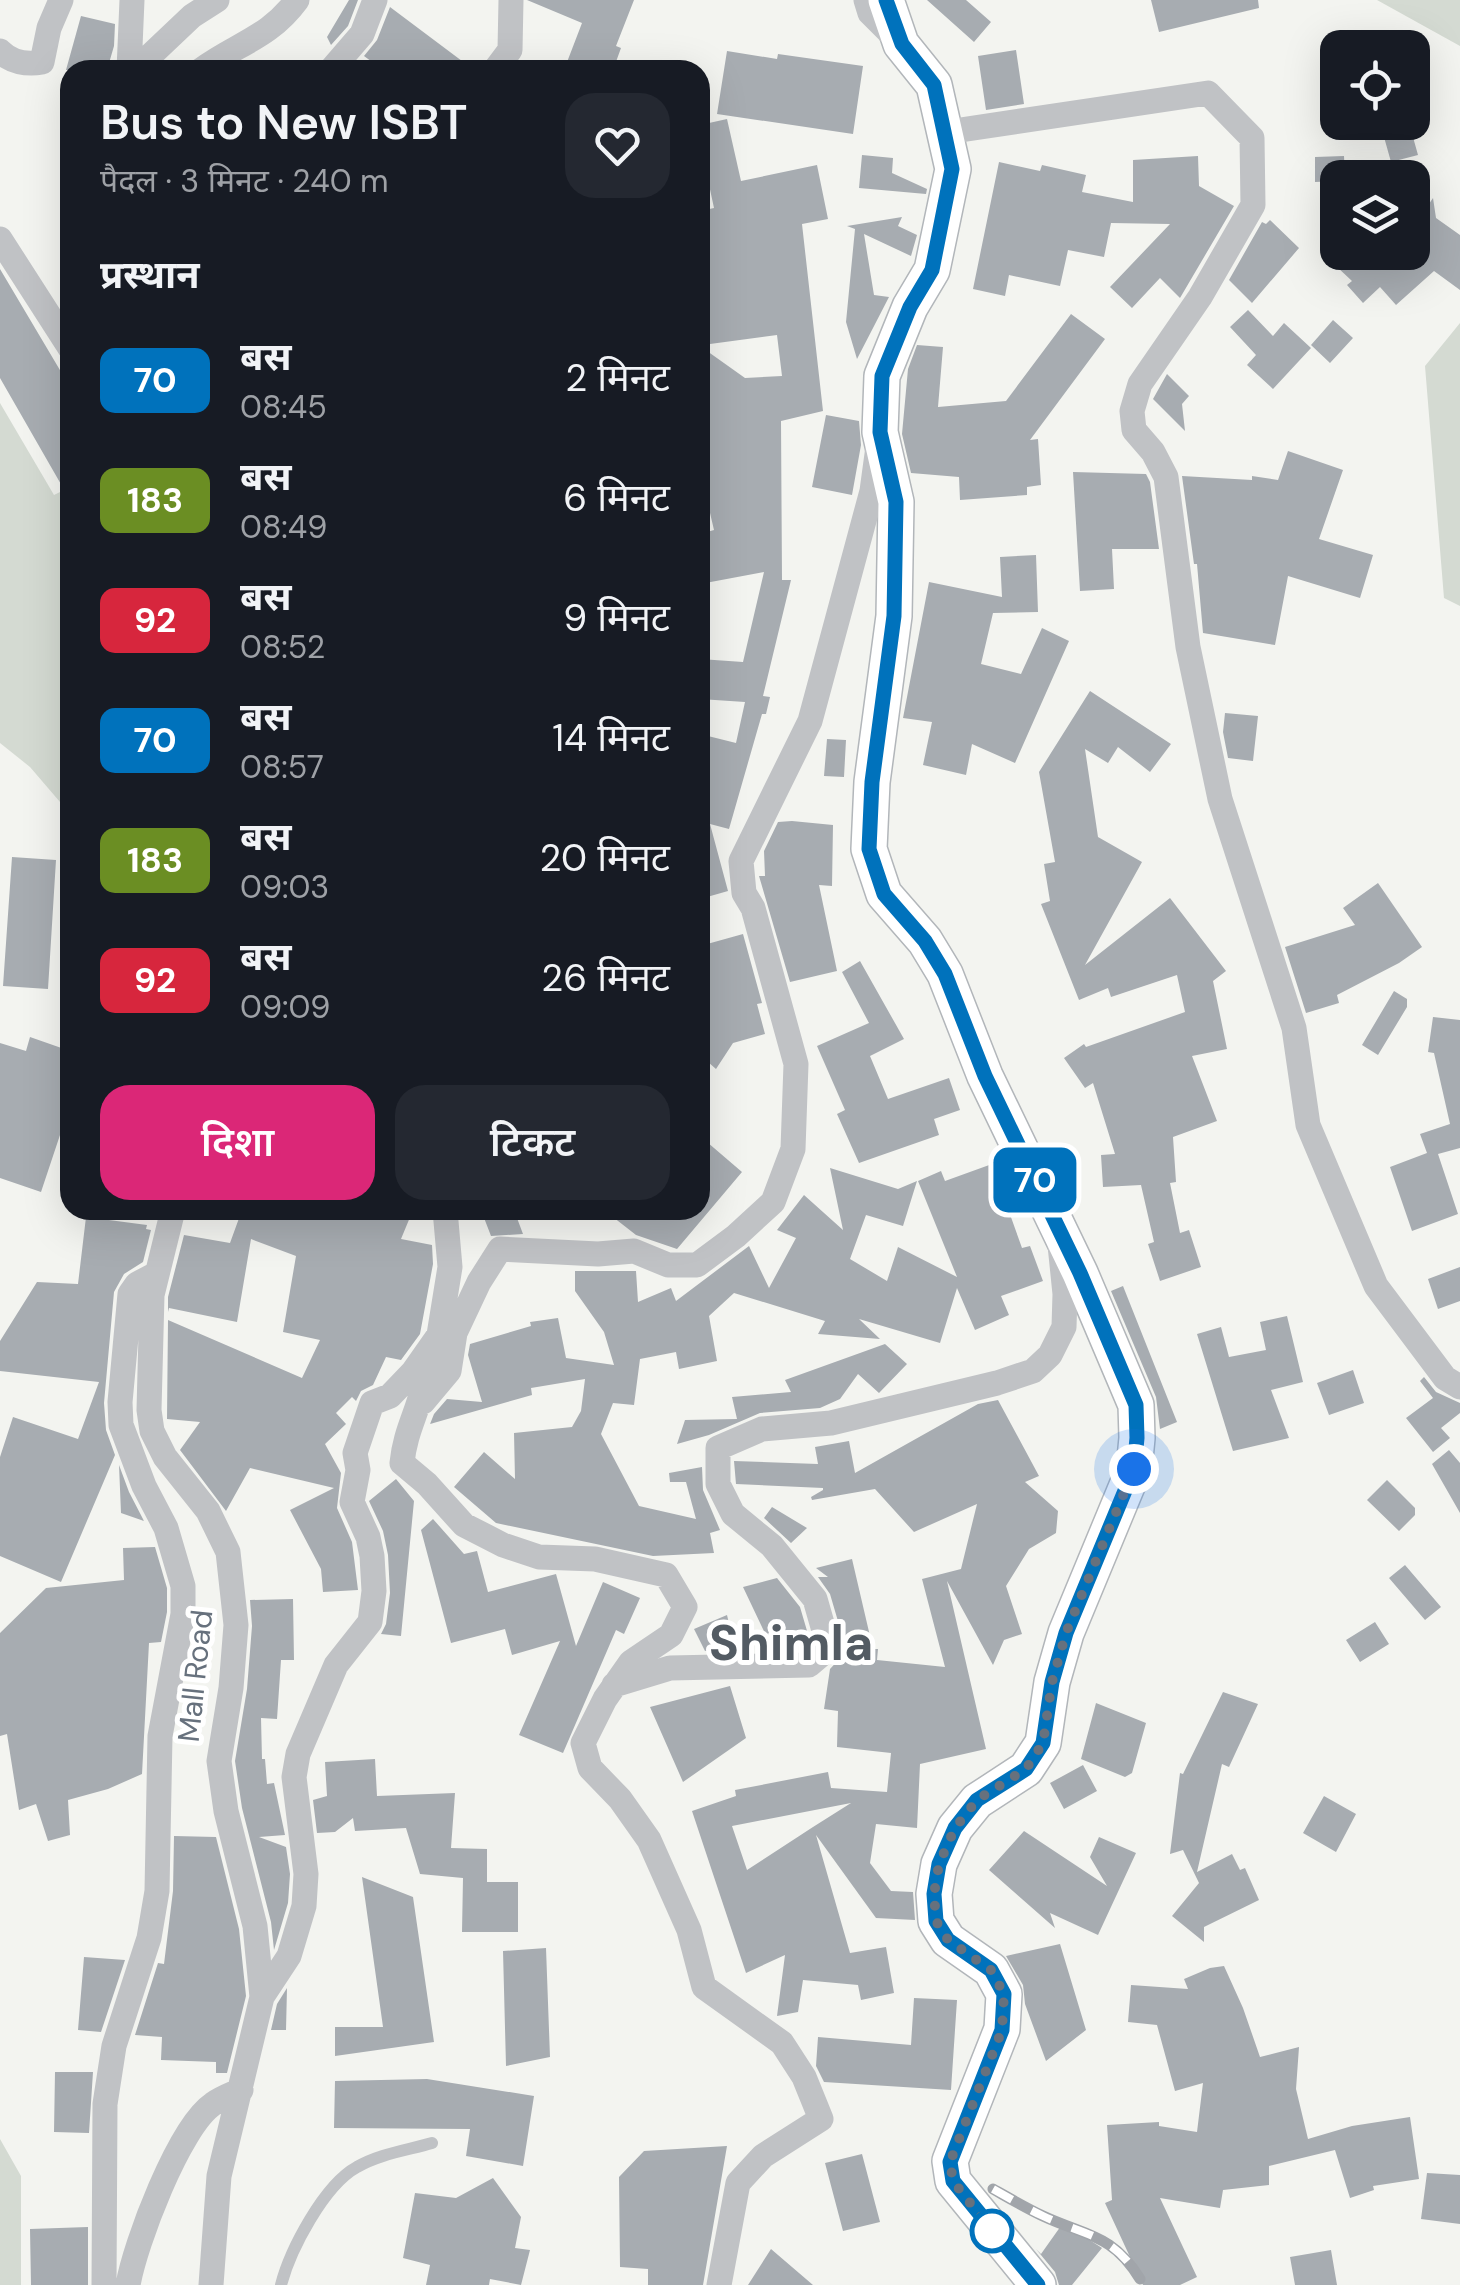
<!DOCTYPE html>
<html lang="hi">
<head>
<meta charset="utf-8">
<style>
  :root { --surface:#171b24; --page:#242831; --text:#f1f3f6; --muted:#9ea1a6; --accent:#db2777 }
  body { margin:0; font-family:"DM Sans","Noto Sans Devanagari",sans-serif; background:var(--page); color:var(--text); height:100vh; display:flex; flex-direction:column; font-size:38px; white-space:nowrap }
  * { box-sizing:border-box; margin:0 }
  p { font-size:32px; color:var(--muted) }
  .icon { flex:none; width:55px; height:55px; fill:none; stroke:currentColor; stroke-width:2; stroke-linecap:round; stroke-linejoin:round }
  .map { position:relative; flex:1; overflow:hidden }
  .drawer { position:absolute; left:60px; top:60px; width:650px; height:1160px; display:flex; flex-direction:column; background:var(--surface); border-radius:30px; box-shadow:0 10px 40px #0002 }
  .drawer>* { flex:none }
  .badge { padding:0 20px; border-radius:15px; font-size:35px; line-height:65px }
  .tools { position:absolute; left:1320px; top:30px; display:grid; gap:20px }
  .tools a { display:grid; place-items:center; width:110px; height:110px; border-radius:20px; background:var(--surface); box-shadow:0 10px 40px #0002; font-size:50px }
  .you { position:absolute; width:50px; height:50px; margin:-25px; border:8px solid #fff; border-radius:50%; background:#1a73e8; box-shadow:0 0 0 15px #1a73e833 }
  .map>.badge { position:absolute; translate:-50% -50%; box-shadow:0 0 0 5px #fff }
  h2 { padding:0 40px; font-size:38px; line-height:90px }
  .round { display:grid; place-items:center; flex:none; width:105px; height:105px; border-radius:30px; background:var(--page) }
  .summary { display:flex; align-items:center; justify-content:space-between; height:170px; padding:0 40px }
  h1 { font-size:48px; font-weight:600; line-height:75px }
  .primary-button { display:flex; gap:20px; margin-top:auto; padding:20px 40px }
  .primary-button a { flex:1; height:115px; border-radius:30px; background:var(--accent); color:#fff; font-size:40px; font-weight:600; line-height:115px; text-align:center }
  .primary-button a+a { background:var(--page); color:var(--text) }
  ul { padding:0; list-style:none }
  li { display:flex; align-items:center; gap:30px; height:120px; padding:0 40px }
  li div { flex:1 }
  li b { display:block; font-size:38px }
  li em { font-style:normal }
  li .badge { min-width:110px; font-weight:700; text-align:center }
  .map>svg:first-child { display:block }
  .green { fill:#d4dad2 }
  .building { fill:#a7acb1; fill-rule:evenodd }
  .lines { fill:none; stroke-linecap:round; stroke-linejoin:round }
  .secondary-casing { stroke:#b2b6ba; stroke-width:38 }
  .lane { stroke:#c0c2c5; stroke-width:12 }
  .street { stroke:#c0c2c5; stroke-width:25 }
  .secondary { stroke:#fff; stroke-width:35 }
  .rail-casing { stroke:#a1a5aa; stroke-width:11 }
  .rail { stroke:#fff; stroke-width:8; stroke-dasharray:22; stroke-linecap:butt }
  .line-casing { stroke:#fff; stroke-width:22 }
  .line { stroke:#0072bc; stroke-width:15 }
  .walk { stroke:#67717d; stroke-width:10; stroke-dasharray:0 18 }
  .stop-dot { fill:#fff; stroke:#0072bc; stroke-width:5 }
  .labels { text-anchor:middle; dominant-baseline:central; stroke-width:10; stroke-linejoin:round; paint-order:stroke }
  .street-label { font-size:30px; fill:#67717d; stroke:#fff }
  .town-label { font-size:50px; font-weight:bold; fill:#535b63; stroke:#fff }
</style>
</head>
<body>
<div class="map">
<svg width="1460" height="2285" viewBox="0 0 1460 2285">
  <rect width="100%" height="100%" fill="#f3f4f0"/>
  <path class="green" d="M1377,0H1460V46Z
    M1460,323V606L1444,598L1425,366Z
    M0,403L54,495L70,487V828L60,802L30,767L0,743Z
    M0,2139L21,2176V2285H0Z"/>
  <path class="building" d="M349,0H358L348,26L331,45L327,37Z
    M527,0H634L616,46L621,48L613,70H564L582,23Z
    M927,0H966L991,22L974,42Z
    M1151,0H1258L1259,8L1159,32Z
    M390,7L474,70H383L364,56L377,40Z
    M81,16L115,24L114,46L107,70H66Z
    M1016,50L1024,104L986,110L978,56Z
    M727,51L777,59L778,54L863,66L853,134L717,114Z
    M727,119L741,181L817,165L828,219L802,224L823,411L781,421L782,580H791L763,696L770,697L766,714H762L729,829L710,824L728,891L700,899V734L736,743L745,702L700,699V659L743,662L764,572L700,584V534L714,530L700,470V346L745,378L782,376L777,335L710,344L704,299L710,298L700,263V244L706,242L700,211L714,208L700,143V125Z
    M1411,130L1418,155L1391,162L1384,137Z
    M862,155L893,158L892,173L927,189L926,194L859,188Z
    M1198,156L1199,186L1234,206L1180,298L1160,278L1132,308L1110,287L1170,224L1111,223L1104,257L1068,250L1060,286L1009,275L1005,296L973,289L999,162L1040,171L1042,165L1086,175L1082,192L1133,202V160Z
    M1344,156L1345,178H1338V181L1315,182V157Z
    M1433,198L1436,218L1460,235V290L1434,271L1396,305L1380,287L1363,303L1347,285L1352,281L1336,266L1348,252H1412V229Z
    M902,217L898,226L917,235L911,256L864,234L874,295L889,297L857,359L846,322L855,229L847,226Z
    M1270,220L1299,248L1252,303L1229,280L1262,222L1266,224Z
    M0,269L70,387V500L0,378Z
    M1248,310L1273,336L1284,323L1311,348L1273,389L1247,365L1256,355L1230,327Z
    M1071,314L1105,339L1030,440L1038,439L1041,485L1027,487V495L960,500L959,477L911,473L902,434L908,369L917,345L943,347L938,407L1006,401Z
    M1333,320L1353,338L1330,363L1311,345Z
    M1167,374L1189,396L1182,404L1185,431L1153,399Z
    M826,415L859,421L861,445L852,495L812,487Z
    M1288,451L1343,470L1319,539L1373,555L1360,598L1288,576L1275,645L1203,633L1197,564H1194L1182,476L1252,480V476L1278,480Z
    M1073,472L1146,474L1150,482L1159,549H1112L1114,589L1080,591Z
    M1036,555L1038,612L993,613L981,664L1021,674L1042,628L1069,641L1015,763L972,744L966,775L923,765L932,722L903,718L929,582L1002,597L1000,557Z
    M1090,691L1171,744L1150,772L1118,747L1108,763L1085,749L1098,837L1142,862L1085,965L1170,898L1226,971L1213,981L1227,1049L1192,1056L1217,1121L1173,1137L1176,1182L1170,1183L1180,1233L1189,1230L1201,1267L1160,1281L1148,1244L1154,1242L1141,1185L1103,1187L1101,1155L1115,1154L1093,1083L1085,1088L1064,1058L1084,1044L1086,1047L1185,1012L1177,975L1111,997L1108,988L1079,1000L1041,904L1050,901L1044,864L1055,862L1039,772Z
    M1225,713L1258,716L1253,761L1228,758L1223,732Z
    M827,739L846,740L844,777L824,776Z
    M792,821L833,825L832,886L819,885L837,971L790,982L759,876H765L764,851L778,822Z
    M12,857L56,860L48,989L3,986Z
    M1378,883L1422,947L1399,963L1337,995L1339,1003L1306,1013L1285,947L1355,925L1343,908Z
    M743,934L762,1003L757,1004L765,1034L733,1043L716,1069L700,1055V946Z
    M860,961L904,1039L870,1056L888,1099L949,1078L960,1110L934,1119L939,1135L859,1163L837,1114L845,1110L817,1046L869,1023L842,972Z
    M1394,991L1407,999V1007L1378,1055L1362,1045Z
    M1433,1017L1460,1020V1148L1438,1154L1458,1214L1412,1231L1390,1167L1427,1153L1420,1134L1450,1124L1434,1053L1428,1052Z
    M30,1037L70,1051V1105L41,1192L0,1178V1043L26,1051Z
    M700,1136L742,1172L677,1249L636,1235L604,1210H700Z
    M992,1164L1022,1248L1030,1246L1043,1281L1001,1296L1009,1315L975,1330L957,1288L940,1343L859,1319L880,1339L818,1334L825,1321L734,1293L709,1316L717,1361L679,1369L676,1352L640,1359L634,1405L613,1403L601,1434L639,1506L696,1519L686,1482H670L669,1473L702,1467L703,1490L720,1530L710,1533L714,1553L653,1556L496,1523L454,1487L484,1452L515,1479L514,1433L572,1427L581,1411L585,1379L531,1388L532,1395L430,1424L434,1414L447,1399L482,1402L468,1355L470,1344L531,1326L530,1322L558,1318L566,1358L614,1365L604,1332L575,1291V1271H636L638,1302L671,1288L676,1301L749,1246L769,1288L796,1238L777,1230L804,1195L843,1230L830,1168L898,1189L917,1181L903,1226L866,1215L850,1259L887,1281L898,1247L957,1277L918,1181L941,1171L945,1181Z
    M242,1210H413L401,1239L432,1245L433,1264L420,1334L401,1360L386,1357L373,1385L361,1391L356,1401L352,1397L336,1413L346,1424L325,1444L341,1473L337,1508L352,1542L358,1590L323,1592L321,1569L290,1510L334,1488L250,1468L226,1511L180,1450L200,1422L167,1419L168,1320L302,1378L320,1340L283,1332L296,1256L251,1239L237,1322L169,1308L168,1312V1297L184,1235L230,1243Z
    M481,1210H514L523,1234L491,1236Z
    M86,1217L147,1225L146,1229L151,1230L143,1262L124,1274L114,1292L104,1403L106,1430L115,1455L61,1582L0,1556V1457L13,1417L78,1439L99,1382L0,1371V1341L37,1282L78,1284Z
    M1460,1267V1301L1438,1309L1428,1279Z
    M1123,1286L1177,1422L1160,1429L1156,1397L1111,1291Z
    M1287,1316L1303,1382L1271,1390L1289,1438L1233,1451L1197,1334L1221,1327L1229,1357L1266,1350L1260,1322Z
    M885,1344L907,1364L879,1393L858,1374L840,1399L820,1408L760,1413L709,1435L677,1444L685,1420L737,1419L732,1397L791,1392L785,1380Z
    M1353,1370L1364,1403L1329,1415L1317,1383Z
    M1424,1377L1436,1392L1460,1403V1413L1441,1428L1450,1438L1433,1452L1406,1418L1433,1398L1420,1381Z
    M998,1400L1039,1476L1025,1482L1058,1511L1056,1533L1029,1549L1006,1586L1022,1634L1004,1640L993,1665L947,1581L986,1749L920,1764L917,1828L876,1824L870,1863L891,1891L913,1892L915,1920L876,1918L816,1835L850,1953L886,1947L894,1993L861,2000L858,1985L803,1980L798,2012L777,2016L785,1955L746,1973L692,1811L736,1796L735,1790L828,1772L831,1788L887,1792L891,1753L837,1747L838,1711L824,1709L830,1669L844,1654L845,1645L830,1594L818,1577H828L816,1568L852,1559L873,1649H878L877,1660L945,1667L922,1579L961,1569L977,1504L914,1532L875,1489L812,1500L811,1497L823,1490V1488L736,1484L734,1461L818,1464L815,1447L849,1441L855,1473L978,1404ZM851,1803L813,1827L747,1870L732,1826Z
    M1449,1450L1460,1463V1513L1432,1464Z
    M119,1465L129,1492L144,1521L121,1513Z
    M396,1479L414,1501L401,1636L381,1634L386,1624L390,1593L388,1555L383,1531L369,1501Z
    M1387,1480L1415,1508V1515L1399,1531L1367,1500Z
    M772,1507L807,1528L791,1543L764,1518Z
    M433,1519L464,1554L477,1551L488,1592L556,1574L576,1646L603,1582L640,1598L624,1634L616,1630L563,1753L519,1735L560,1641L512,1655L505,1629L451,1643L421,1530Z
    M155,1547L167,1588V1612L161,1642L149,1643L142,1774L108,1789L68,1800L70,1835L48,1841L36,1804L19,1810L7,1734L0,1736V1633L46,1588L124,1580L123,1548Z
    M1405,1565L1441,1607L1425,1620L1389,1578Z
    M777,1578L800,1607L810,1641L771,1646L743,1587Z
    M293,1599L294,1660H281L277,1719L261,1718L262,1759H265L267,1784L274,1783L285,1835L259,1837L286,1847L290,1874L288,1903L274,1950L271,1922L242,1808L235,1761L247,1689L252,1626L250,1600Z
    M727,1615L734,1645L705,1651L694,1629Z
    M1375,1622L1389,1644L1360,1662L1346,1640Z
    M730,1686L746,1738L683,1782L650,1707Z
    M1223,1692L1258,1704L1229,1767L1222,1764L1197,1872L1232,1854L1240,1870L1245,1868L1259,1900L1204,1927V1942L1172,1916L1199,1883L1183,1850L1170,1854L1180,1773L1183,1774Z
    M1096,1703L1146,1723L1132,1773L1125,1777L1081,1759Z
    M375,1759L377,1796L455,1793L451,1848L487,1849V1882H518V1932H462L463,1878L420,1874L406,1828L355,1831L353,1818L335,1832L317,1833L313,1800L327,1796L325,1762Z
    M1083,1765L1097,1791L1064,1809L1050,1783Z
    M1324,1796L1356,1814L1336,1852L1303,1833Z
    M1024,1831L1107,1886L1090,1857L1099,1837L1136,1853L1098,1935L1050,1913L1055,1928L989,1870Z
    M174,1836L216,1837L239,1929L246,1996L227,2073H216V2062L161,2060L162,2037L135,2035L158,1963L164,1964L173,1891Z
    M362,1877L413,1897L434,2042L335,2056V2027H383Z
    M1060,1944L1086,2030L1046,2061L1025,2004L1023,1985L1006,1956Z
    M546,1948L550,2057L506,2066L503,1951Z
    M84,1957L125,1960L101,2032L78,2030Z
    M1224,1966L1243,2008L1260,2057L1299,2047L1296,2089L1308,2139L1352,2126L1410,2117L1419,2179L1373,2186L1374,2190L1350,2198L1335,2150L1269,2166V2185L1223,2190L1220,2208L1160,2198L1197,2277L1180,2285H1143L1105,2203L1112,2200L1107,2125L1159,2122V2126L1197,2132L1203,2083L1175,2091L1157,2025L1128,2022L1131,1985L1188,1989L1184,1979L1210,1968Z
    M287,1988L286,2030H271L277,2004Z
    M914,1998L957,2000L951,2090L824,2082L816,2066L818,2037L911,2045Z
    M55,2072H93L89,2133L54,2132Z
    M427,2079L534,2096L523,2166L466,2156L470,2129L334,2128L335,2081Z
    M727,2146L703,2285H648V2269L620,2267L619,2177L644,2151Z
    M862,2154L880,2222L843,2231L825,2163Z
    M1427,2173L1460,2175V2224L1421,2219Z
    M493,2178L521,2217L515,2248L530,2250L521,2285L490,2279L489,2285H426L430,2265L403,2258L415,2193L456,2198Z
    M1063,2223L1102,2248L1072,2285H1059L1055,2272L1036,2249L1041,2254Z
    M88,2227V2285H31L30,2229Z
    M771,2249L813,2285H748Z
    M1331,2250L1337,2285H1295L1290,2257Z"/>
  <g class="lines">
    <g class="secondary-casing">
      <path id="secondary" d="M886,0L901,44L934,85L953,169L932,270L910,307L882,376L880,432L896,502L894,616L872,782L869,849L884,894L925,941L945,974L985,1076L1080,1273L1136,1405L1137,1438L1134,1469L1066,1633L1052,1682L1043,1743L1026,1769L977,1801L955,1828L939,1864L934,1894L936,1921L948,1940L991,1970L1004,1994L1002,2029L950,2161L953,2181L1038,2285"/>
    </g>
    <path class="lane" d="M281,2285C290,2250 324,2185 357,2167C379,2154 408,2150 432,2143"/>
    <path class="street" d="M866,0L870,13L894,37
      M0,51C11,62 27,65 42,62L49,28L61,0
      M129,70L132,0
      M135,70L192,16L217,0
      M201,70C238,43 269,38 297,0
      M331,70L362,34L375,0
      M495,70L510,50L511,0
      M947,132L1208,93L1252,138L1253,205L1200,297L1140,384L1132,411L1134,430L1153,452L1166,477L1188,647L1220,799L1294,1028L1308,1125L1376,1286L1445,1378L1460,1387
      M0,239L70,348
      M173,1210L152,1295L149,1410L152,1431L165,1457L208,1511L228,1552L236,1625L231,1688L219,1761L226,1811L255,1926L262,1997L219,2176L211,2285
      M426,1355C427,1402 406,1421 402,1463L427,1484L464,1525L503,1545L539,1557L595,1559L666,1575L685,1607L671,1635L631,1662L605,1699L583,1743L590,1768L620,1799L649,1840L689,1930L704,1987L782,2043L804,2077L821,2119L763,2156L738,2183L719,2285
      M423,1402L449,1371L455,1333L479,1282L500,1249L598,1254L634,1251L668,1265H697L736,1236L773,1202L793,1149L796,1064L753,908L744,893L741,861L810,721L872,491L878,447
      M614,1685L670,1668L809,1665L829,1648L815,1599L772,1546L733,1514L718,1484V1448L762,1429L831,1423L997,1383L1033,1371L1050,1355L1064,1327L1065,1294L1060,1245
      M262,1997L289,1956L304,1906L306,1874L294,1777L298,1754L336,1665L370,1622L374,1591L372,1556L368,1537L352,1502L358,1470L355,1453L372,1403L390,1396L413,1372L439,1335L450,1267L445,1210
      M104,2285L105,2104L114,2046L149,1938L157,1891L160,1736L183,1614V1586L166,1528L144,1486L121,1425L120,1402L130,1294L137,1284L156,1274
      M128,2285C135,2244 179,2127 213,2104C221,2098 232,2094 241,2090"/>
    <use href="#secondary" class="secondary"/>
    <g class="rail-casing">
      <path id="rail" d="M993,2189C1009,2198 1026,2208 1043,2216C1086,2236 1113,2234 1140,2279"/>
    </g>
    <use href="#rail" class="rail"/>
  </g>
  <g class="lines">
    <g class="line-casing">
      <path id="line" d="M886,0L902,44L934,85L952,169L932,270L910,307L882,376L880,432L896,502L894,616L872,782L869,849L884,894L925,941L945,974L985,1076L1080,1273L1136,1405L1137,1438L1134,1469L1066,1633L1052,1682L1043,1743L1026,1769L977,1800L955,1828L939,1864L934,1894L936,1921L948,1940L991,1970L1004,1994L1002,2030L950,2162L953,2181L1038,2285"/>
    </g>
    <use href="#line" class="line"/>
    <path class="walk" d="M992,2231L953,2181L950,2162L1002,2030L1004,1994L991,1970L948,1940L936,1921L934,1894L939,1864L955,1828L977,1800L1026,1769L1043,1743L1052,1682L1066,1633L1134,1469"/>
  </g>
  <circle class="stop-dot" cx="992" cy="2231" r="20"/>
  <g class="labels">
    <g class="street-label">
      <text transform="translate(195 1676) rotate(-84)">Mall Road</text>
    </g>
    <g class="town-label">
      <text x="791" y="1643">Shimla</text>
    </g>
  </g>
</svg>
<div class="tools">
<a><svg class="icon" aria-label="locate" viewBox="0 0 24 24"><circle cx="12" cy="12" r="6"/><path d="M12 2v4M12 18v4M2 12h4M18 12h4"/></svg></a>
<a><svg class="icon" aria-label="layers" viewBox="0 0 24 24"><path d="M12 4l9 5-9 5-9-5zM3 14l9 5 9-5"/></svg></a>
</div>
<div class="you" style="left:1134px;top:1469px"></div>
<b class="badge" style="left:1035px;top:1180px;background:#0072bc;color:#fff">70</b>
<section class="drawer">
<div class="summary"><div><h1>Bus to New ISBT</h1><p>पैदल · 3 मिनट · 240 m</p></div><a class="round"><svg class="icon" aria-label="heart" viewBox="0 0 24 24"><path d="M12 20l-8-8c-3-5 5-10 8-4 3-6 11-1 8 4z"/></svg></a></div>
<h2>प्रस्थान</h2>
<ul>
<li><span class="badge" style="background:#0072bc;color:#fff">70</span><div><b>बस</b><p>08:45</p></div><em>2 मिनट</em></li>
<li><span class="badge" style="background:#6b8e23;color:#fff">183</span><div><b>बस</b><p>08:49</p></div><em>6 मिनट</em></li>
<li><span class="badge" style="background:#d7263d;color:#fff">92</span><div><b>बस</b><p>08:52</p></div><em>9 मिनट</em></li>
<li><span class="badge" style="background:#0072bc;color:#fff">70</span><div><b>बस</b><p>08:57</p></div><em>14 मिनट</em></li>
<li><span class="badge" style="background:#6b8e23;color:#fff">183</span><div><b>बस</b><p>09:03</p></div><em>20 मिनट</em></li>
<li><span class="badge" style="background:#d7263d;color:#fff">92</span><div><b>बस</b><p>09:09</p></div><em>26 मिनट</em></li>
</ul>
<div class="primary-button"><a>दिशा</a><a>टिकट</a></div>
</section>
</div>
</body>
</html>
